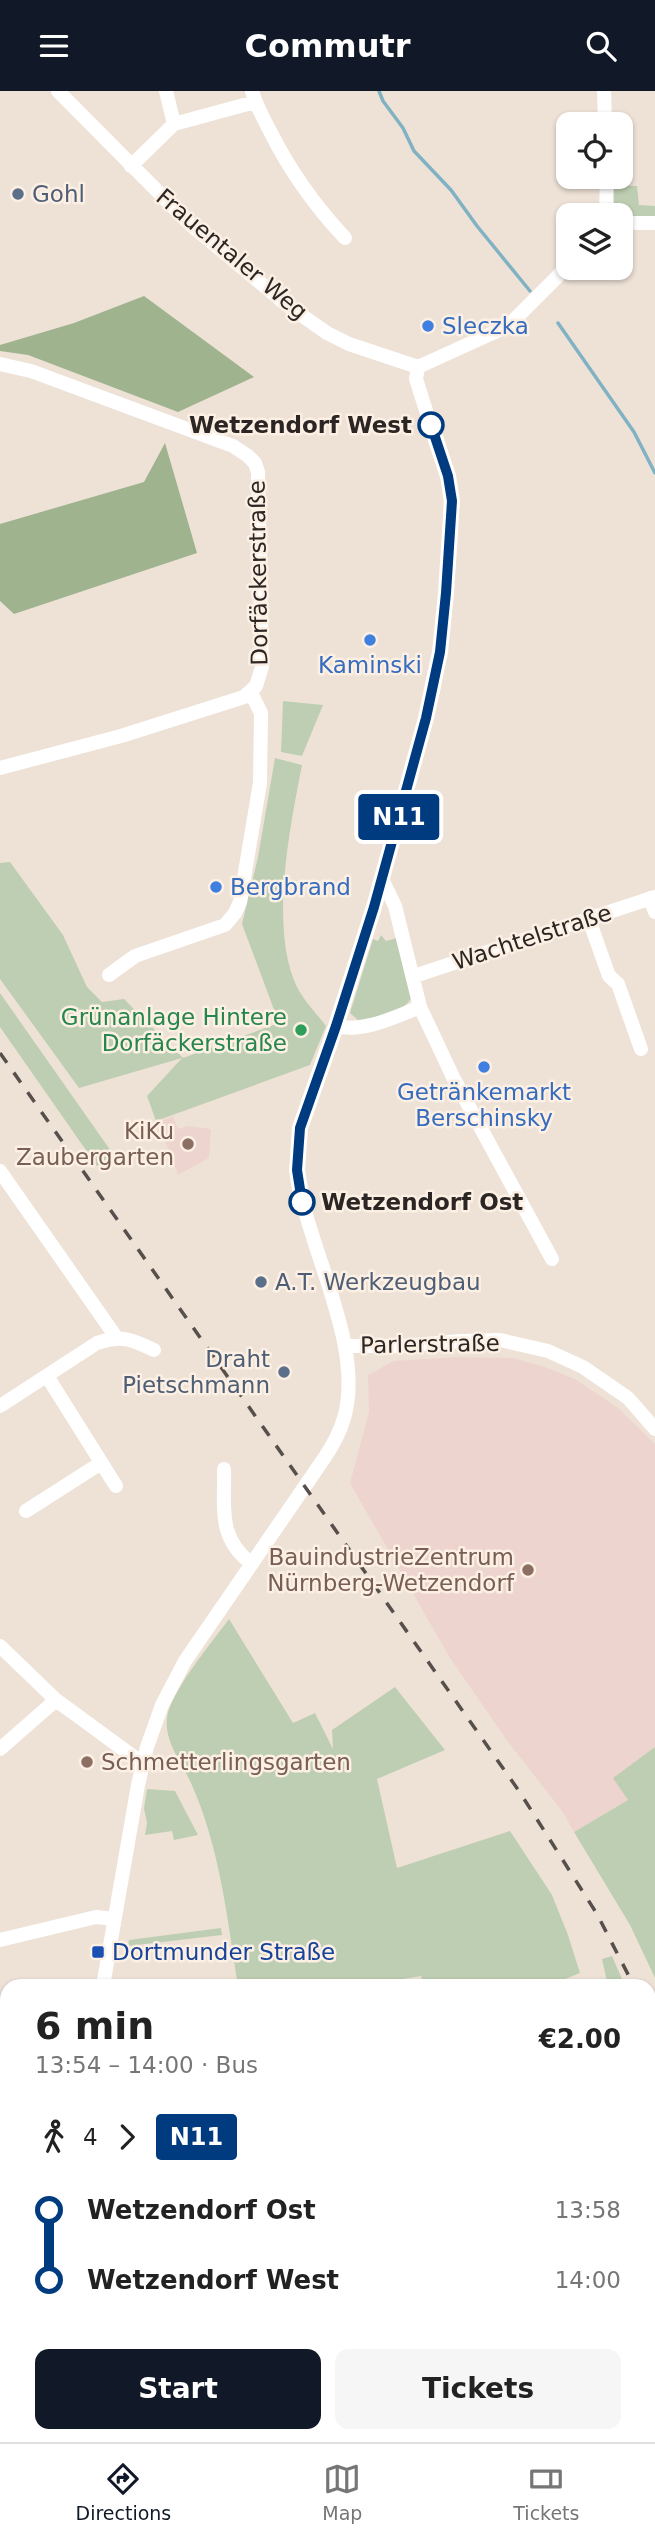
<!DOCTYPE html>
<html lang="en">
<head>
<meta charset="utf-8">
<style>
  :root { --surface:#fff; --page:#f6f6f6; --text:#222; --muted:#767676; --line:#e0e0e0; --accent:#111827 }
  body { margin:0; font-family:"DejaVu Sans",sans-serif; background:var(--page); color:var(--text); height:100vh; display:flex; flex-direction:column; font-size:26px; white-space:nowrap }
  * { box-sizing:border-box; margin:0 }
  p { font-size:23px; color:var(--muted) }
  .icon { flex:none; width:38px; height:38px; fill:none; stroke:currentColor; stroke-width:2; stroke-linecap:round; stroke-linejoin:round }
  .map { position:relative; flex:1; overflow:hidden }
  .sheet { position:absolute; left:0px; top:1888px; width:656px; height:464px; display:flex; flex-direction:column; background:var(--surface); border-radius:21px 21px 0 0; box-shadow:0 2px 5px #0004 }
  .sheet>* { flex:none }
  .badge { padding:0 14px; border-radius:5px; font-size:24px; line-height:46px }
  .tools { position:absolute; left:556px; top:21px; display:grid; gap:14px }
  .tools a { display:grid; place-items:center; width:77px; height:77px; border-radius:14px; background:var(--surface); box-shadow:0 2px 5px #0004; font-size:35px }
  .map>.badge { position:absolute; translate:-50% -50%; box-shadow:0 0 0 4px #fff }
  .legs { display:flex; align-items:center; gap:10px; height:77px; padding:0 35px; font-size:23px }
  .legs p { margin-inline-start:auto }
  .summary { display:flex; align-items:center; justify-content:space-between; height:119px; padding:0 35px }
  h1 { font-size:38px; font-weight:800; line-height:52px }
  .cta { display:flex; gap:14px; margin-top:auto; padding:14px 35px }
  .cta a { flex:1; height:80px; border-radius:14px; background:var(--accent); color:#fff; font-size:28px; font-weight:800; line-height:80px; text-align:center }
  .cta a+a { background:var(--page); color:var(--text) }
  ul { padding:0 35px; list-style:none }
  li { display:flex; align-items:center; gap:24px; height:70px; font-size:26px }
  li i { display:grid; place-items:center; width:10px; height:100%; margin:0 9px; background:currentColor }
  li i::after { content:''; width:18px; height:18px; margin:-9px; border:5px solid; border-radius:50%; background:var(--surface) }
  li p { margin-inline-start:auto }
  li:first-child i { background:linear-gradient(#0000 50%,currentColor 0) }
  li:last-child i { background:linear-gradient(currentColor 50%,#0000 0) }
  header { display:flex; justify-content:space-between; align-items:center; height:91px; padding:0 35px; background:var(--accent); color:#fff; font-size:32px; font-weight:800 }
  .tab-bar { display:flex; justify-content:space-around; align-items:center; height:98px; border-top:2px solid var(--line); background:var(--surface); font-size:19px; color:var(--muted) }
  .tab-bar a { display:grid; justify-items:center; gap:4px }
  .tab-bar .selected { color:var(--accent) }
  .map>svg:first-child { display:block }
  .education { fill:#eed4ce }
  .green { fill:#beceb2 }
  .forest { fill:#9eb38e }
  .lines { fill:none; stroke-linecap:round; stroke-linejoin:round }
  .stream { stroke:#81b2c3; stroke-width:3.5 }
  .minor { stroke:#fff; stroke-width:14 }
  .rail { stroke:#564f4b; stroke-width:3.5; stroke-dasharray:12 12; stroke-linecap:butt }
  .line-1-casing { stroke:#fff; stroke-width:16 }
  .line-1 { stroke:#003b80; stroke-width:10 }
  .service-dot { fill:#5c6f8a; stroke:#fcefe4; stroke-width:2.5 }
  .shop-dot { fill:#3f7fe0; stroke:#fcefe4; stroke-width:2.5 }
  .stop-1-dot { fill:#fff; stroke:#003b80; stroke-width:3.5 }
  .leisure-dot { fill:#2e9e5b; stroke:#fcefe4; stroke-width:2.5 }
  .education-dot { fill:#8d6e63; stroke:#fcefe4; stroke-width:2.5 }
  .transit-dot { fill:#1a4fb4; stroke:#fcefe4; stroke-width:2.5 }
  .labels { text-anchor:middle; dominant-baseline:central; stroke-width:5; stroke-linejoin:round; paint-order:stroke }
  .service-label { font-size:23px; fill:#4e5e75; stroke:#fcefe4; text-anchor:start }
  .street-label { font-size:23px; fill:#2b2623; stroke:#fcefe4 }
  .shop-label { font-size:23px; fill:#366cbe; stroke:#fcefe4; text-anchor:start }
  .stop-label { font-size:23px; font-weight:bold; fill:#2b2623; stroke:#fcefe4; text-anchor:end }
  .leisure-label { font-size:23px; fill:#27864d; stroke:#fcefe4; text-anchor:end }
  .education-label { font-size:23px; fill:#785e54; stroke:#fcefe4; text-anchor:end }
  .transit-label { font-size:23px; fill:#164399; stroke:#fcefe4; text-anchor:start }
</style>
</head>
<body>
<header><svg class="icon" aria-label="menu" viewBox="0 0 24 24"><path d="M4 6h16M4 12h16M4 18h16"/></svg>Commutr<svg class="icon" aria-label="search" viewBox="0 0 24 24"><circle cx="10" cy="10" r="6"/><path d="M15 15l6 6"/></svg></header>
<div class="map">
<svg width="655" height="2351" viewBox="0 0 655 2351">
  <rect width="100%" height="100%" fill="#eee2d7"/>
  <path class="education" d="M173,1025L178,1038L188,1035L211,1038L209,1067L178,1084L158,1031Z
    M456,1266L513,1267L545,1276L575,1288L617,1316L655,1353V1656L614,1687L628,1709L574,1741L562,1720L508,1651L450,1567L350,1392L369,1321L368,1284L394,1270Z"/>
  <path class="green" d="M617,94L637,95L639,114L655,115V125C627,125 611,130 613,95Z
    M283,610L323,614L302,665L281,661Z
    M275,667L302,674C290,737 269,837 297,896C304,910 317,923 326,935L310,974L156,1030L147,1005L182,967L79,997L0,888V772L10,771L63,844L87,896L102,911L124,908L183,967L279,932L242,833L258,766Z
    M381,844L386,850L397,847L412,905C405,923 375,926 358,929L350,922L373,848L378,850Z
    M0,902L113,1063L97,1075L0,936Z
    M229,1528L293,1632L315,1622L333,1658L332,1639L395,1596L445,1659L377,1688L397,1777L510,1740L552,1804L568,1844L580,1882L548,1895H425L421,1885L360,1895H238C227,1826 220,1757 191,1692C182,1672 164,1650 167,1627C170,1601 213,1550 229,1528Z
    M655,1656V1887L630,1834L574,1741L628,1709L613,1687Z
    M147,1698L175,1700L198,1744L174,1749L172,1740L145,1744L147,1732L144,1717Z
    M221,1837L222,1844L128,1855L129,1849Z
    M612,1865L625,1895H608L602,1868Z
    M649,1947L655,1959V2129L650,2130Z"/>
  <path class="forest" d="M144,205L254,286L178,321L28,264L0,260V254L74,232Z
    M165,352L197,462L14,523L0,510V433L144,391Z"/>
  <g class="lines">
    <path class="stream" d="M379,0L383,10L403,37L414,60L451,99L477,135L530,200
      M558,232L634,341L655,382"/>
    <path class="minor" d="M58,0L191,134L287,214L327,242L349,253L418,276
      M252,0C256,14 263,27 270,40C290,80 314,114 345,147
      M604,0L605,33
      M174,33L255,11
      M131,75L174,33L166,0
      M606,124L607,86
      M621,132H655
      M0,273L31,280L233,355L248,365L255,372L258,381L262,576L256,595L244,606L121,645L0,677
      M418,276L508,235L569,174
      M382,788L395,815L420,916L453,986L552,1168
      M650,807L655,821
      M588,826L609,885L618,893L641,958
      M109,884L135,865L225,834L235,822L240,811L260,692L261,622L251,602
      M414,885L655,806
      M336,935C363,942 395,926 420,916
      M0,1080L116,1246
      M345,1255H403L461,1250L500,1249L548,1260L583,1276L628,1307L655,1338
      M47,1285L116,1395
      M0,1315L97,1252C123,1244 131,1248 154,1259
      M224,1378C225,1417 217,1447 252,1473
      M26,1420L101,1372
      M0,1555L56,1609L142,1672
      M0,1658L56,1609
      M0,1849L96,1826L115,1828
      M103,1895L138,1694L147,1656L162,1614L185,1570L325,1366C333,1354 340,1341 344,1327C363,1263 318,1175 303,1112L297,1079L300,1036L344,912L382,788L433,600L443,541L450,453L451,398L416,288L418,276
      M649,2182L655,2206
      M0,2217L7,2219
      M501,2345L512,2351
      M24,2351L25,2345
      M398,2351L400,2345"/>
    <path class="rail" d="M0,962L519,1700L597,1823L634,1895
      M649,1927L655,1940"/>
  </g>
  <g class="lines">
    <g class="line-1-casing">
      <path id="line-1" d="M302,1111L297,1079L300,1037L336,935L374,816L426,627L440,561L446,502L452,410L448,385L431,334"/>
    </g>
    <use href="#line-1" class="line-1"/>
  </g>
  <g class="service-dot">
    <circle cx="18" cy="103" r="7"/>
    <circle cx="261" cy="1191" r="7"/>
    <circle cx="284" cy="1281" r="7"/>
  </g>
  <g class="shop-dot">
    <circle cx="428" cy="235" r="7"/>
    <circle cx="370" cy="549" r="7"/>
    <circle cx="216" cy="796" r="7"/>
    <circle cx="484" cy="976" r="7"/>
  </g>
  <g class="stop-1-dot">
    <circle cx="431" cy="334" r="12"/>
    <circle cx="302" cy="1111" r="12"/>
  </g>
  <circle class="leisure-dot" cx="301" cy="939" r="7"/>
  <g class="education-dot">
    <circle cx="188" cy="1053" r="7"/>
    <circle cx="528" cy="1479" r="7"/>
    <circle cx="87" cy="1671" r="7"/>
  </g>
  <rect class="transit-dot" x="91" y="1854" width="14" height="14" rx="3.5"/>
  <g class="labels">
    <g class="service-label">
      <text x="32" y="103">Gohl</text>
      <text x="275" y="1191">A.T. Werkzeugbau</text>
      <text x="270" y="1268" text-anchor="end">Draht<tspan x="270" dy="26">Pietschmann</tspan></text>
    </g>
    <g class="street-label">
      <text transform="translate(232 163) rotate(40)">Frauentaler Weg</text>
      <text transform="translate(258 482) rotate(-91)">Dorfäckerstraße</text>
      <text transform="translate(532 846) rotate(-18)">Wachtelstraße</text>
      <text transform="translate(430 1253) rotate(-1)">Parlerstraße</text>
    </g>
    <g class="shop-label">
      <text x="442" y="235">Sleczka</text>
      <text x="370" y="574" text-anchor="middle">Kaminski</text>
      <text x="230" y="796">Bergbrand</text>
      <text x="484" y="1001" text-anchor="middle">Getränkemarkt<tspan x="484" dy="26">Berschinsky</tspan></text>
    </g>
    <g class="stop-label">
      <text x="412" y="334">Wetzendorf West</text>
      <text x="321" y="1111" text-anchor="start">Wetzendorf Ost</text>
    </g>
    <g class="leisure-label">
      <text x="287" y="926">Grünanlage Hintere<tspan x="287" dy="26">Dorfäckerstraße</tspan></text>
    </g>
    <g class="education-label">
      <text x="174" y="1040">KiKu<tspan x="174" dy="26">Zaubergarten</tspan></text>
      <text x="514" y="1466">BauindustrieZentrum<tspan x="514" dy="26">Nürnberg-Wetzendorf</tspan></text>
      <text x="101" y="1671" text-anchor="start">Schmetterlingsgarten</text>
    </g>
    <g class="transit-label">
      <text x="112" y="1861">Dortmunder Straße</text>
    </g>
  </g>
</svg>
<div class="tools">
<a><svg class="icon" aria-label="locate" viewBox="0 0 24 24"><circle cx="12" cy="12" r="6"/><path d="M12 2v4M12 18v4M2 12h4M18 12h4"/></svg></a>
<a><svg class="icon" aria-label="layers" viewBox="0 0 24 24"><path d="M12 4l9 5-9 5-9-5zM3 14l9 5 9-5"/></svg></a>
</div>
<b class="badge" style="left:399px;top:726px;background:#003b80;color:#fff">N11</b>
<section class="sheet">
<div class="summary"><div><h1>6 min</h1><p>13:54 – 14:00 · Bus</p></div><b>€2.00</b></div>
<div class="legs"><svg class="icon" aria-label="walk" viewBox="0 0 24 24"><circle cx="13" cy="4" r="2"/><path d="M13 8l-2 6 4 7M11 14l-3 7M7 12l3-4h3l4 4"/></svg>4<svg class="icon" aria-label="forward" viewBox="0 0 24 24"><path d="M9 5l7 7-7 7"/></svg><b class="badge" style="background:#003b80;color:#fff">N11</b></div>
<ul>
<li><i style="color:#003b80"></i><b>Wetzendorf Ost</b><p>13:58</p></li>
<li><i style="color:#003b80"></i><b>Wetzendorf West</b><p>14:00</p></li>
</ul>
<div class="cta"><a>Start</a><a>Tickets</a></div>
</section>
</div>
<nav class="tab-bar">
<a class="selected"><svg class="icon" aria-label="directions" viewBox="0 0 24 24"><path d="M12 3l9 9-9 9-9-9zM9 14v-3h6M13 9l2 2-2 2"/></svg>Directions</a>
<a><svg class="icon" aria-label="map" viewBox="0 0 24 24"><path d="M3 6l6-2 6 2 6-2v14l-6 2-6-2-6 2zM9 4v14M15 6v14"/></svg>Map</a>
<a><svg class="icon" aria-label="tickets" viewBox="0 0 24 24"><path d="M3 7h18v10H3zM15 7v10"/></svg>Tickets</a>
</nav>
</body>
</html>
